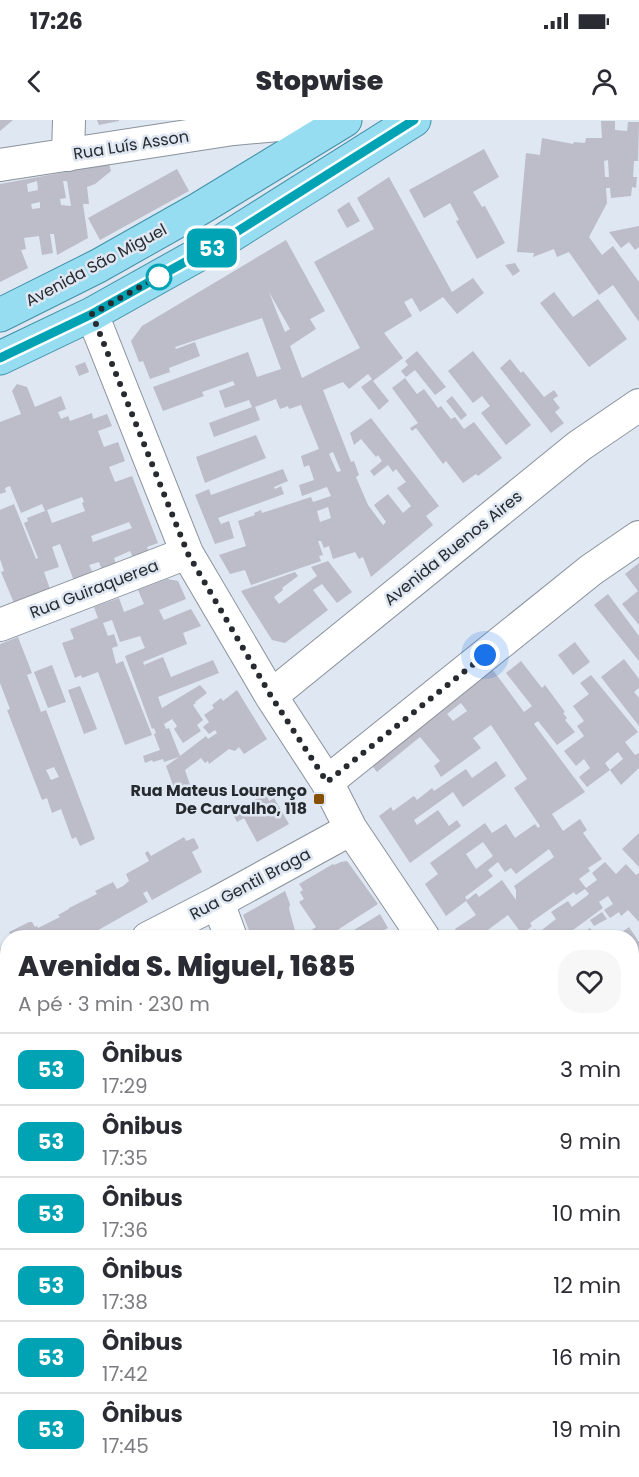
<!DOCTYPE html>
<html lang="pt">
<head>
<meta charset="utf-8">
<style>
  :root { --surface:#fff; --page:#f7f7f7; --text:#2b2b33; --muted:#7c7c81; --line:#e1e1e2 }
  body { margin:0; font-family:Poppins,sans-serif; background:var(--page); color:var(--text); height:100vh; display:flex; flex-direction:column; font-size:22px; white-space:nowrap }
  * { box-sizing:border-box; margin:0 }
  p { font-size:20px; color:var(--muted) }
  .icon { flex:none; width:33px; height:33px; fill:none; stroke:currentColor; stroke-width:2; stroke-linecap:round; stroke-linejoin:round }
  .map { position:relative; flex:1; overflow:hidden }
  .panel { position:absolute; left:0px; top:810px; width:639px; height:548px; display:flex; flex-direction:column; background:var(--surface); border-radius:24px 24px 0 0; box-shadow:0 2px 4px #0004 }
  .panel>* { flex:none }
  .badge { padding:0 12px; border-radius:9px; font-size:21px; line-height:39px }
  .you { position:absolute; width:30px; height:30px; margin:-15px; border:4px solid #fff; border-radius:50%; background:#1a73e8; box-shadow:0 0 0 9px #1a73e833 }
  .map>.badge { position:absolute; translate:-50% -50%; box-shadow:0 0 0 3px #fff }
  .round { display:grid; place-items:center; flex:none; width:63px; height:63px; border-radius:24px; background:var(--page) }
  .headline { display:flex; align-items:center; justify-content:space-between; height:102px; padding:0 18px }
  h1 { font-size:28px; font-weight:800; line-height:45px }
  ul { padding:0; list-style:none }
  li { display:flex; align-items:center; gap:18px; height:72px; padding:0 18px; border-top:2px solid var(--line) }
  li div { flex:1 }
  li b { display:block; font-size:22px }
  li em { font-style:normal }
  li .badge { min-width:66px; font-weight:700; text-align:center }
  .status { display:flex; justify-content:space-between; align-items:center; height:42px; padding:0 30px; background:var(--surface); direction:ltr }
  .status svg { height:16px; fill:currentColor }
  header { display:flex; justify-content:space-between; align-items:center; height:78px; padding:0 18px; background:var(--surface); font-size:27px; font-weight:800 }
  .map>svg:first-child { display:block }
  .building { fill:#bdbcc9; fill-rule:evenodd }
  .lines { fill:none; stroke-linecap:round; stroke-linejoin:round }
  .minor-casing { stroke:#8a929b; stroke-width:34 }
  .major-casing { stroke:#4290a7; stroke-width:35 }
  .minor { stroke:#fff; stroke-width:32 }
  .major { stroke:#96ddf1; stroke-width:33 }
  .line-casing { stroke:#fff; stroke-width:14 }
  .line { stroke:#00a3b4; stroke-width:9 }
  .walk { stroke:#272b2f; stroke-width:6; stroke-dasharray:0 10.8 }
  .stop-dot { fill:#fff; stroke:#00a3b4; stroke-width:3 }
  .poi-dot { fill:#875000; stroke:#dee7f2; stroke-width:2 }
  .labels { text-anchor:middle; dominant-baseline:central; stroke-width:5; stroke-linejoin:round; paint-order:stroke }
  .street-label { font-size:16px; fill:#272b2f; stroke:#dee7f2 }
  .poi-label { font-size:16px; font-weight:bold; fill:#272b2f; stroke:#dee7f2; text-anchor:end }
</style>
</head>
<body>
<div class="status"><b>17:26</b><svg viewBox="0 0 49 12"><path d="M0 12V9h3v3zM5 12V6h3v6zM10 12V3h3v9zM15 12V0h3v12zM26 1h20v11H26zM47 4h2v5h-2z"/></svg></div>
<header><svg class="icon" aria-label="back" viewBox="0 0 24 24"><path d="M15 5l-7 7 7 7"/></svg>Stopwise<svg class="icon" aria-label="person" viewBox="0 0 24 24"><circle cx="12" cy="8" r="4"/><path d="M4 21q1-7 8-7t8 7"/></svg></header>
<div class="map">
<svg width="639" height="1357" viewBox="0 0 639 1357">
  <rect width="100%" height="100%" fill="#dee7f2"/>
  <path class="building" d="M0,0H13L0,11Z
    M97,0H119V1L99,5Z
    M601,1H615V10L627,11L628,2H639L638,41H634L633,57H637L636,68L632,67L631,76L611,78L610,68H606L607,83L589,117L602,135L613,126L639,162V202L613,165L599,175L569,132L557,137L554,129L533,137L534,133L517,132L526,33L540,35L542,18L573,24L574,22L585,23L586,18H602ZM608,40L609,57H605L604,41Z
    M484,29L499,57L473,72L482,87L485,86L505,123L477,139L456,101L459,100L450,83L424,98L409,70Z
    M109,44L111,51L95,64L87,67L89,84H83L88,118L57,135L54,114H50L53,133L42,135L39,116L24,118L26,129L21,130L28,148L0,162V64ZM37,61L38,70L28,72L27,64ZM63,61H67L71,86L61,85L60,79L66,78ZM40,82V88L32,89L31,84Z
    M177,49L189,71L100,120L88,98Z
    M389,57L452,172L473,158L484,173L457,194L443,177L420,192L412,178L404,182L412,196L384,213L403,238L373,261L389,281L379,290L361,267L372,259L368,254L349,269L343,262L323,270L351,342L354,341L359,355L356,357L368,385L383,405L386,402L374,385L388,374L403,393L411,386L397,368L406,362L396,349L393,352L388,345L374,356L370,351L382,341L378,335L376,337L361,319L354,325L350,313L371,298L439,386L426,396L433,405L371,457L363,437L359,439L355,432L333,439L329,426L324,428L321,421H318L323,435L319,436L321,441L251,465L245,450L230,454L219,435L246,426L238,401L255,395L254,393L261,390L262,393L311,377L313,382L331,376L327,367L302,376L299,365L314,360L309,345L304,347L301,336L319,329L301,285L289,289L288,286L280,289L276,279L255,287L260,300L214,317L209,303L252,287L249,280L225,288L219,271L235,265L233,261L202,272L204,276L163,291L153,267L248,232L257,257L281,249L262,198L175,227L176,229L195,222L200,236L169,248L170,252L150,259L143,241L139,242L131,221L142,206L286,120L325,191L310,199L316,209L290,226L302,258L360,228L314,142L374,109L357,78ZM269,172L290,209L285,212L277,193ZM333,332L341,351L337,352L329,334ZM328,387L331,398L320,402L317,391Z
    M349,82L360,101L347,108L337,90Z
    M639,106V127L635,130L629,122L621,128L609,112Z
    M515,143L520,151L513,156L505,145Z
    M554,172L573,197L598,179L627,219L589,247L540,183Z
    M417,231L446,267L435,275L415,250L406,257L401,251L408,245L405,241Z
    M473,231L531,305L506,325L481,293L490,286L482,276L473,283L448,251Z
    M510,239L521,253L523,251L544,277L554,270L558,276L553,279L560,288L555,292L564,303L551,313L500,248Z
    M85,242L89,252L79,256L75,246Z
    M405,258L417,274L424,269L438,288L441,286L451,299L455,297L464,309L474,302L502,338L478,356L476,354L463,363L446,341L443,344L416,308L412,311L410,308L418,303L392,268Z
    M17,264L27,267L35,287L61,276L66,289L58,292L61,299L68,296L70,301L92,293L93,299L107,294L112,306L98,311L104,327L118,322L125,341L109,347L115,362L132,356L158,423L147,427L149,432L133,438L130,431L114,438L116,444L102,450L99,442L89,445L93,453L74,461L60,424L52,427L59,447L44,452L50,469L14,483L1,452L4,451L0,439V390L14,384L36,439L38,438L24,403L28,401L27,398L45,391L42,384L21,393L10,366L5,368L6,372L0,374V302L21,294L12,271ZM82,377L84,382L82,383L85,391L52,403L47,390ZM129,402L132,408L93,422L91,416Z
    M452,276L467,295L461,300L446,281Z
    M256,315L266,338L205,363L196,337Z
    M283,349L288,361L274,367L275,369L281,366L284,374L218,398L221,404L229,401L234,418L215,424L195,375L209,369L211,375Z
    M328,441L352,472L337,483L322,464L313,470L328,490L285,523L272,520L241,471L295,452L298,456L282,468L283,470L274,477L279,484L317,456L311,447Z
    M639,443V505L622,484L638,471L625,454Z
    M167,459L178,461L186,479L159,490L164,500L191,489L201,506L183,513L187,524L143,542L144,545L163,537L171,557L213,540L219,553L158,577L162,588L200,565L207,573L195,582L196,583L193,585L203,600L197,605L201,611L183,623L174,609L177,606L172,599L164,604L166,609L169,608L180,636L206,616L208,619L217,613L215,610L209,614L203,607L209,602L204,595L214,588L212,585L221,578L223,581L237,570L267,619L244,634L239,627L235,631L229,629L209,644L208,641L205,643L201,638L185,650L191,668L177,676L166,646L179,637L164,642L163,639L153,642L152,640L145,643L143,636L160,630L154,614L156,613L154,608L152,609L125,536L145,528L140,516L120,522L112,500L103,503L108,516L114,514L118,526L112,528L116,544L123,541L152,615L125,625L98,552L82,558L81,555L75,558L62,523L74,519L70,509L98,498L94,487L119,478L124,492L144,484L138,470Z
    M608,474L639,516V541L594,485Z
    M18,517L32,553L27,555L41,592L46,590L95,719L80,726L76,717L72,719L61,689L52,693L47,678L42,680L7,590L10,589L0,563V524ZM54,647L59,657L51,660L46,650Z
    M575,522L590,542L573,555L558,535Z
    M624,539L639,559V568L634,572L639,578V606L601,557Z
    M521,541L542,568L545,565L565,592L563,593L567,598L565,600L575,612L557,625L538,601L534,604L585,672L552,694L563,711L580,699L587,710L583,713L602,739L588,748L590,751L579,759L586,768L597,760L592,753L605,742L616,754L626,744L636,755L639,753V802L628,790L621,796L619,792L610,798L604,790L613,784L608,776L599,782L603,788L562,818H523L535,809L538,813L556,799L551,792L568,781L572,787L589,774L585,769L576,775L574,772L530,803L532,806L522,814L508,795L477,818H460L455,809L476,795L466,781L446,796L425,764L438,754L430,743L485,703L492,713L506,704L515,718L535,704L538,708L540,706L514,668L527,659L491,605L473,618L481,628L441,657L434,646L440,641L420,617L377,652L369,642L490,546L524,592L532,586L506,553ZM461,583L467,591L453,601L447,594ZM483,722L493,736L476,749L466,734ZM549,729L554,737L514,766L516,770V780L502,760L479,777L476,773L467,780L465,777L493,756L488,750L498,742L505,752L511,748L516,754Z
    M52,545L66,582L48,588L34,552Z
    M591,555L638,612L625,622L635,635L639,633V648L621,665L610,650L623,639L618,632L605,643L610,650L587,667L579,657L590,648L584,639L576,646L564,631L584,616L577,606L584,601L573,586L589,574L580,563Z
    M80,566L97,609L84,614L68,570Z
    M496,641L506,656L463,687L453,672L414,700L417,705L438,690L449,706L457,700L461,706L410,743L379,696L391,687L393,691L414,676L417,680L432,668L434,671L466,649L472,658Z
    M266,674L269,681L274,678L289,704L257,722L244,698L237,702L232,692Z
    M639,713V747L622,729Z
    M184,717L186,721L194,718L199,728L192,732L202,752L152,780L147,771L143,773L148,782L84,818H12L9,812L29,802H32L35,807L37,806L38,808L60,797L58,795L69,789V788L97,774L95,771L113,762L117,769L123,766L129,761L126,754L149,741L145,733L148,731L151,736Z
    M347,741L378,784L325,818H313L310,811L316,807L299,782L304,779L300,772L303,770L299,764L333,744L334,745L341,742Z
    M285,771L290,784L289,789L297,818H252L243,795Z
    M602,792L607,799L594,806L590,800Z
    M380,794L388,808L384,810L388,818H341Z
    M629,807L639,822V842L634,846L636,849L639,847V911L637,909L632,913V818H601L610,811L615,817Z
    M590,808L597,818H576Z
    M8,826V860L0,864V828Z
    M639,912V958L632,984V917Z
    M0,981L6,996L0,998Z
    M8,1006V1018L0,1022V1009Z
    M639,1018L636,1046L632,1048V1022Z
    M8,1053V1082L0,1085V1056Z
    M8,1095V1116L0,1119V1098Z
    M8,1119V1146L0,1149V1122Z
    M2,1151L8,1153V1175L4,1176L8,1180V1189L0,1192V1152Z
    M632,1194L639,1205V1234L632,1240Z
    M8,1196V1213L1,1215L0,1199Z
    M8,1226V1350H32L34,1355L46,1350H81L83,1357H0V1228Z
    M639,1244V1267L634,1271L632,1267V1250Z
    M639,1272V1301L632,1306V1277Z
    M634,1309L639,1316V1344L636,1346L632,1341V1310Z
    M93,1350H151L152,1351L150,1357H90L95,1355Z
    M331,1350H344L345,1354L356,1350H381L384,1357H334Z
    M458,1350H491L493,1356L461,1357Z
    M512,1350H560L562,1357H510L508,1351Z"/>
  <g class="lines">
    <g class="minor-casing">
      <path id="minor" d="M68,35L69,0
        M0,45L233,9L335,0
        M92,194L187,433L271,576L327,662L351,709L424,818
        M0,505L187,433
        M271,576L579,326L639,285
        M327,662L591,450L639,417
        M218,782L231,818
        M148,818L218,782L351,709
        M0,892L8,888
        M0,927L8,946
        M632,1122L639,1133
        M166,1350L169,1357
        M436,1350L439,1357
        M240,1357L262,1350"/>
    </g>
    <g class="major-casing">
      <path id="major" d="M0,195L98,146L199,89L345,0
        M0,238L92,194L219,123L414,0"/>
    </g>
    <use href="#minor" class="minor"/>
    <use href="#major" class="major"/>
  </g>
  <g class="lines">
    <g class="line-casing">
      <path id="line" d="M0,238L92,194L219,123L414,0"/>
    </g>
    <use href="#line" class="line"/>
    <path class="walk" d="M159,157L163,154L92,194L188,434L271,576L327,662L485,535"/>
  </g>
  <circle class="stop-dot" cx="159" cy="157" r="12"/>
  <rect class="poi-dot" x="313" y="673" width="12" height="12" rx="3"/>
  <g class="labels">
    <g class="street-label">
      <text transform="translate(131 25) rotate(-9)">Rua Luís Asson</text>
      <text transform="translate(96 145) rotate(-28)">Avenida São Miguel</text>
      <text transform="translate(453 428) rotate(-39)">Avenida Buenos Aires</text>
      <text transform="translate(94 469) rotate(-21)">Rua Guiraquerea</text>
      <text transform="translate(250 764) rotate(-28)">Rua Gentil Braga</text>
    </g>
    <g class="poi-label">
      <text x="307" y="670">Rua Mateus Lourenço<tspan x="307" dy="18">De Carvalho, 118</tspan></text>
    </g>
  </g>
</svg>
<div class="you" style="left:485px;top:535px"></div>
<b class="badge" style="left:212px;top:128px;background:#00a3b4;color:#fff">53</b>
<section class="panel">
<div class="headline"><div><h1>Avenida S. Miguel, 1685</h1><p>A pé · 3 min · 230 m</p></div><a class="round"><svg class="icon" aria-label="heart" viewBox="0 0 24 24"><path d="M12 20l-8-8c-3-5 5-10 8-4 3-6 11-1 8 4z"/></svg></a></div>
<ul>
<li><span class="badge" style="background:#00a3b4;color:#fff">53</span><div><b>Ônibus</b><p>17:29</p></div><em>3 min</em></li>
<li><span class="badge" style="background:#00a3b4;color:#fff">53</span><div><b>Ônibus</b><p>17:35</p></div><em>9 min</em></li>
<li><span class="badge" style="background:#00a3b4;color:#fff">53</span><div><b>Ônibus</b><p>17:36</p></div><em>10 min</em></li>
<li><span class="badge" style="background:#00a3b4;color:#fff">53</span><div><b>Ônibus</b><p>17:38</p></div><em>12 min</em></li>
<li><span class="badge" style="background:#00a3b4;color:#fff">53</span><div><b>Ônibus</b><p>17:42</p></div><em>16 min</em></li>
<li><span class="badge" style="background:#00a3b4;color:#fff">53</span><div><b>Ônibus</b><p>17:45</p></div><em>19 min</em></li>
</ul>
</section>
</div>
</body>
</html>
